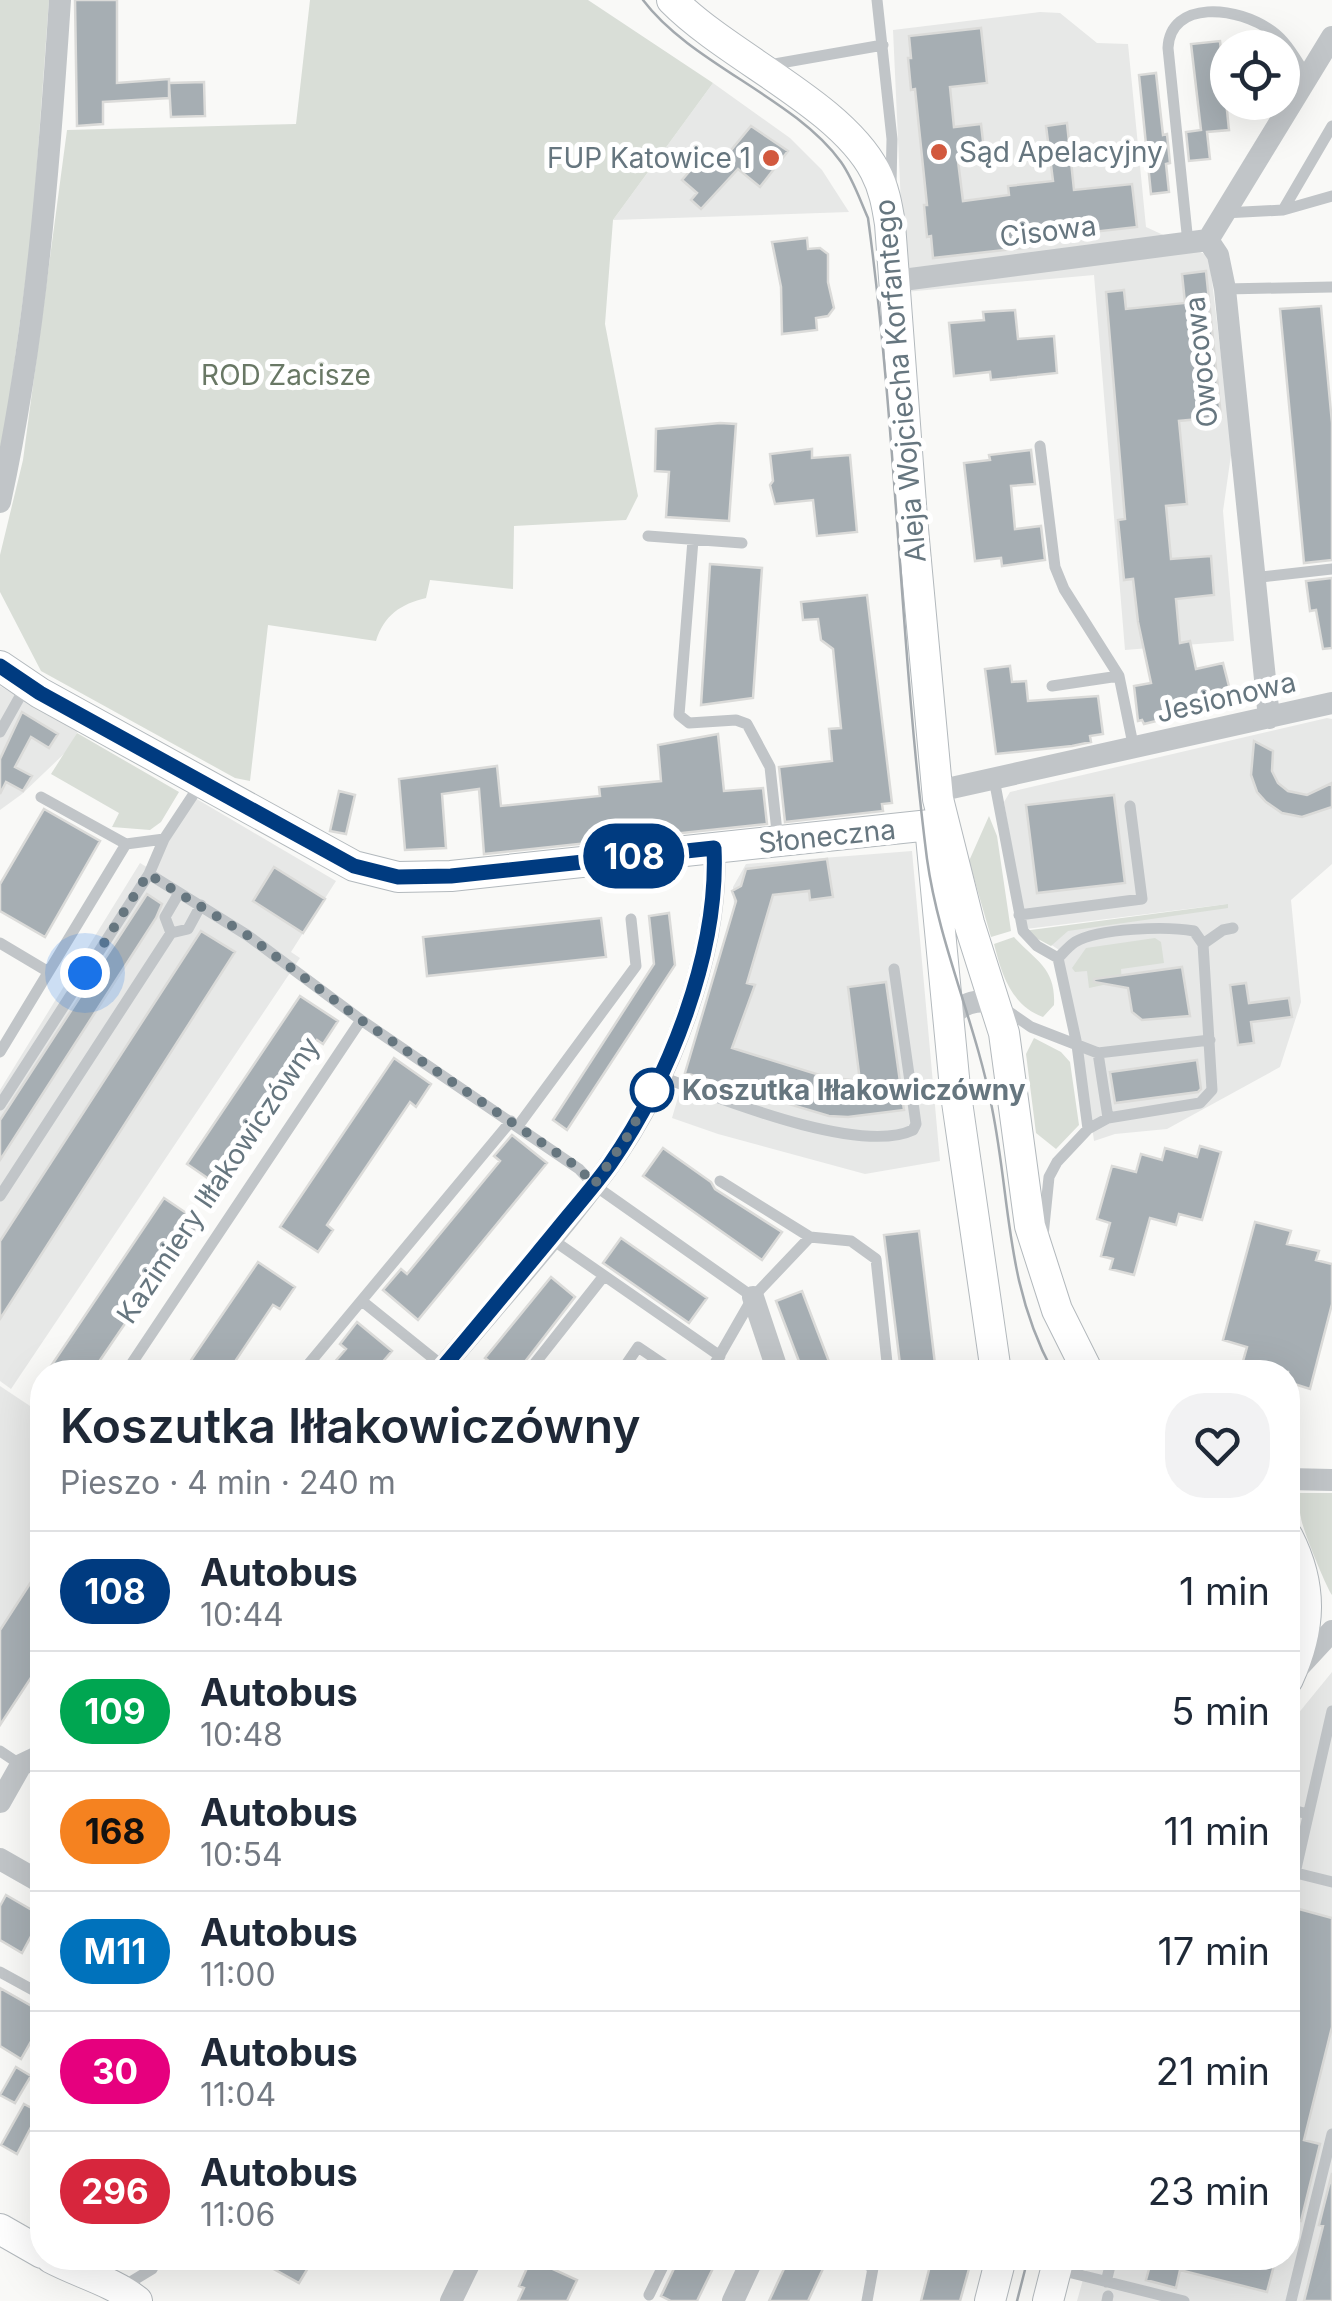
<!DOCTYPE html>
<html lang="pl">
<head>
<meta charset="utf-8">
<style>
  :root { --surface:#fff; --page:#f2f2f3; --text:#1f2937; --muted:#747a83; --line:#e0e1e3 }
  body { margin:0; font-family:Inter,sans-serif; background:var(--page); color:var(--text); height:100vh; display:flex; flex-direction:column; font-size:38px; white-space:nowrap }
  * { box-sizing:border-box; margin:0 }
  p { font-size:32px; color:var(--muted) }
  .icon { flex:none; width:55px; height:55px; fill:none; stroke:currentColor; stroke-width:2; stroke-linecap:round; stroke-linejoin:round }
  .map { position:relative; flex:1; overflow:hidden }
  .panel { position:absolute; left:30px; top:1360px; width:1270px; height:910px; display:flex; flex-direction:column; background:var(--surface); border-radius:40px; box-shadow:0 10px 40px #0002 }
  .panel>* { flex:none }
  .badge { padding:0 20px; border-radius:32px; font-size:35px; line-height:65px }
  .buttons { position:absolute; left:1210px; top:30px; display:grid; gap:20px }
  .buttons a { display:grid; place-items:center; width:90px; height:90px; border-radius:50%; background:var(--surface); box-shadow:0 10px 40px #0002; font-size:50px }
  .you { position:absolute; width:50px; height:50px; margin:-25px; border:8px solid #fff; border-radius:50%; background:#1a73e8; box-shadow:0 0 0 15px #1a73e833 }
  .map>.badge { position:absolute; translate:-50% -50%; box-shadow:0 0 0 5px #fff }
  .round { display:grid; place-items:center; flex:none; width:105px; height:105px; border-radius:40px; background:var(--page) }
  .head { display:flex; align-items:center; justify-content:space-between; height:170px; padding:0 30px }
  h1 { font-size:48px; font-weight:600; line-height:75px }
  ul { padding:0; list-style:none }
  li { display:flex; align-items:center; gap:30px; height:120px; padding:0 30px; border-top:2px solid var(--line) }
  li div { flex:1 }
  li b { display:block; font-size:38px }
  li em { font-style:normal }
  li .badge { min-width:110px; font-weight:700; text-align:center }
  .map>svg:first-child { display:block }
  .built { fill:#e7e8e7 }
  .green { fill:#d9ded7 }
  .building { fill:#a6aeb3; stroke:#dbdbd9; stroke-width:2.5 }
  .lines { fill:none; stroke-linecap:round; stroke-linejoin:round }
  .secondary-casing { stroke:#b3b9bd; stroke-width:32 }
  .lane { stroke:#c1c5c8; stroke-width:11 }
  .street { stroke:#c1c5c8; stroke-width:22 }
  .secondary { stroke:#fff; stroke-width:30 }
  .tram { stroke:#a3a9ae; stroke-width:2.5 }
  .line-casing { stroke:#fff; stroke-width:22 }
  .line { stroke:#003b80; stroke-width:15 }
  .walk { stroke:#66767f; stroke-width:10; stroke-dasharray:0 18 }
  .poi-dot { fill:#d2593e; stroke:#fff; stroke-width:4 }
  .stop-dot { fill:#fff; stroke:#003b80; stroke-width:5 }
  .labels { text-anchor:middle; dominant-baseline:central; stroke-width:10; stroke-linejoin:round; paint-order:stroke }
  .poi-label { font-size:28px; fill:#66767f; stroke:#fff; text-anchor:start }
  .street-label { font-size:28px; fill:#66767f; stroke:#fff }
  .park-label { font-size:28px; fill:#697865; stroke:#fff }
  .stop-label { font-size:28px; font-weight:bold; fill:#66767f; stroke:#fff; text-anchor:start }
</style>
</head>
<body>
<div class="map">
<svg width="1332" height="2301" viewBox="0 0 1332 2301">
  <rect width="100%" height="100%" fill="#f9f9f7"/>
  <path class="built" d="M1040,12L1060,13L1097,43L1128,44L1146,227L1209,256L1232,448L1223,511L1234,641L1125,650L1094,275L905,292L893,30Z
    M713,83L790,138L822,170L849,212L613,220Z
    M0,686L78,731L67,751L22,794L0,810Z
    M1327,718L1332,719V864L1291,900L1301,1002L1280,1067L1167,1129L1115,1134L1094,1141L1080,1039L1059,950L1037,935L1228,904L1026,929L1004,802L1010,792Z
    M195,798L336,881L291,952L300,958L11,1389L0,1381V1090L140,863L150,869Z
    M912,851L940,1161L865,1174L718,1134L672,1118L734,905L733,887L746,864Z
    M0,1386L42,1414V1659L0,1714Z
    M1332,1672V2301H1077L1089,2258H1288V1726Z"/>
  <path class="green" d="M0,0H49L32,233L0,468Z
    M310,0H588L713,83L613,220L605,324L638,496L626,520L514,526L513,589L430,580L426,598C401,604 384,615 376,641L268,625L250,781L235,778L41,671L0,592V555L23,460L67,130L296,124Z
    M77,733L179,792L161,822L150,830L112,827L119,813L51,774Z
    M989,816L997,836L1011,931L991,937L969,861Z
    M1228,904V908L1068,931L1051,946L1023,931Z
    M1014,937C1036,961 1056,968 1054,1005L1043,1017C1011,1005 1002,975 994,944Z
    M1155,938L1161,942L1164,963L1121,969L1122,981L1089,988L1087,971L1075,972L1072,968L1086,948Z
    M1034,1038L1061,1052L1070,1062L1079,1125L1056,1149L1036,1133L1026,1054Z
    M1299,1493H1332V1595C1327,1589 1302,1528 1301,1518C1299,1510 1300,1501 1299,1493Z"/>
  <path class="building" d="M75,0H117V83L169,79V98L103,102V124L77,126Z
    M981,28L987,83L950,87L954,127L981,124L985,158L958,161L963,201L1009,195L1008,186L1053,181L1046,126L1067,123L1074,190L1132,184L1137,227L1039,238L1040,246L933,258L931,236L927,237L924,205H927L915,89L911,90L908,58H911L909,36Z
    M1220,41L1229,130L1207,132L1210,159L1189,161L1186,132L1201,130L1191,44Z
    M1156,73L1163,135L1167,134L1170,163L1166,164L1169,192L1151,194L1139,75Z
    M204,82L205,116L171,117L169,83Z
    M751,126L788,151L760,187L738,169L701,209L691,200L697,193L682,180L704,154L718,166Z
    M807,238L808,249L820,248L828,254V282L834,308L828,316L816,318L817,330L782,334L781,287L772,242Z
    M1206,271L1221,417L1179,421L1187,504L1166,506L1171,559L1211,556L1214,595L1176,599L1180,643L1190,641L1196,669L1223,663L1233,702L1144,724L1142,720L1138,721L1134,686L1151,683L1138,622L1133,579L1124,580L1118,520L1125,519L1106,292L1124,290L1126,309L1185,303L1182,274Z
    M1321,306L1332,423V560L1304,563L1280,309Z
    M1015,310L1018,339L1054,336L1057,373L991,380L990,372L954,376L949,323L984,320L983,312Z
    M720,423L736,424L729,521L666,517L669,472L655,471L656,429Z
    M812,449V458L850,455L857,532L817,536L813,500L775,504L770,485L773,481L770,454Z
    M1031,450L1035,484L1011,486L1015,529L1041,526L1045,560L1002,566L1001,558L975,561L964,463L990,460L989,455Z
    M710,564L762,568L753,698L701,705Z
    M1332,578V648L1323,649L1316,610L1310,611L1306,581Z
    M867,595L892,803L882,804L883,811L785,822L779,767L832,761L829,729L841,728L833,649L821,640L818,619L803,620L801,602Z
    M1010,666L1012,682L1026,681L1028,701L1098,696L1103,734L1090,736L1091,742L1072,746L996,754L985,669Z
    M22,712L58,734L49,748L31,737L15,767L32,776L23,791L6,782L0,794V759Z
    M718,734L724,791L763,788L767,824L484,854L479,789L442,794L446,848L405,850L399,779L497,766L501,806L600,796L599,787L661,781L658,745Z
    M1254,741L1273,751L1272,771L1278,783L1288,791L1307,795L1332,783V807L1302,817L1282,813L1266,802L1257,792L1251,775Z
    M339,791L355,795L346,834L330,831Z
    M1114,795L1125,883L1037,893L1026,805Z
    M44,809L100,841L45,937L0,911V884Z
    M827,859L833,897L810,900L809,891L773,895L747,983L755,985L732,1048L826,1077L860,1081L848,987L886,982L904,1110L848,1117L829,1116L685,1073L736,901L732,891L741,886L746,869Z
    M274,867L325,899L303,933L253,901Z
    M147,894L162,904L156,918L0,1160V1120Z
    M669,913L675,965L567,1130L553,1120L654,964L649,916Z
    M601,918L606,957L427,976L423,937Z
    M201,931L235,952L0,1319V1241Z
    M1182,967L1190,1016L1142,1020L1132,1012L1128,988L1094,982V979Z
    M1246,983L1249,1003L1289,998L1292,1017L1251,1022L1254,1043L1238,1045L1230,985Z
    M300,996L338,1021L323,1044L317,1040L245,1146L233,1163L240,1167L225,1190L187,1164Z
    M394,1058L431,1084L416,1107L410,1102L327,1225L333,1230L318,1252L280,1227Z
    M1197,1060L1201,1089L1198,1092L1115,1103L1110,1072Z
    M512,1135L547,1163L418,1320L383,1290L401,1269L407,1274L500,1161L494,1156Z
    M1200,1146L1221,1152L1202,1220L1179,1214L1176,1225L1150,1218L1134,1275L1110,1269L1113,1259L1101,1256L1110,1223L1097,1219L1112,1166L1136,1172L1141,1154L1162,1160L1165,1148L1197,1157Z
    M663,1148L711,1182L715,1189L782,1232L762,1260L643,1176Z
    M164,1198L201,1223L185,1246L180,1243L92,1372H47Z
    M1255,1222L1291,1231L1287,1244L1319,1251L1316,1260L1332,1264V1304L1310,1389L1288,1382V1372H1240L1247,1347L1223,1340Z
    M919,1231L936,1372H901L884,1235Z
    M621,1238L707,1298L689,1323L603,1263Z
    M258,1262L295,1287L280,1309L273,1305L228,1372H183Z
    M551,1277L575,1297L517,1372H502L485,1358Z
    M802,1291L818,1333L833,1372H803L792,1343L776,1301Z
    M357,1322L392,1351L374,1372H326L346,1349L340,1344Z
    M42,1565V1661L0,1725V1630Z
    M6,1895L42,1916L22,1953L0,1940V1906Z
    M1288,1906L1332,1918V2027L1304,2140L1320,2144L1301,2221L1288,2217Z
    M0,1988L42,2012V2034L37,2031L21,2059L0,2046Z
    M16,2067L31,2076L15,2103L0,2095Z
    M24,2104L39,2112L17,2154L1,2145Z
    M1332,2173V2301H1304L1323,2226L1319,2225Z
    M254,2258H314L299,2283Z
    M679,2258H718L697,2301H671L661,2296Z
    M789,2258H828L808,2301H769Z
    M932,2258H972L960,2301H921Z
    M1152,2258H1276L1267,2292L1180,2270L1176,2288L1146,2280Z
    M531,2259L577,2280L567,2301H518L524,2288L519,2286Z"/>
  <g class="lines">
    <g class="secondary-casing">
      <path id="secondary" d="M672,0C728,57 840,104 875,171C884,188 887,205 890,224L912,518L938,799L969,923L1004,1033L1030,1226L1057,1310L1088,1372
        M0,666L40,693L354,866L398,877L451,876L930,825
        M930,826L955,1088L996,1372
        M1288,1537C1313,1586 1311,1629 1288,1679
        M0,2229L42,2253
        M51,2258C79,2273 112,2281 137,2301
        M990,2301L1001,2258
        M1048,2301L1059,2258"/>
    </g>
    <path class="lane" d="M877,0L892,139L891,185
      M769,65L883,45
      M1283,210L1332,196
      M1224,213L1283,210L1332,126
      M1188,243L1168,48C1170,0 1237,5 1273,32C1287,42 1297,62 1307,76
      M1225,289L1332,287
      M1040,446L1055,567L1064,589L1119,676L1134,749
      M648,536L742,543
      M693,540L679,715L689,723L736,720L747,724L770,767L778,841
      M1253,578L1332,569
      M1052,686L1119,676
      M0,732L27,684
      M994,779L1023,931L1037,946L1058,958L1077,1045L1088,1129
      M41,797L126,844
      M149,874L164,839L201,783
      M1019,915L1142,899L1130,806
      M171,933L188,929L201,905
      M0,943L47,971
      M1203,944L1223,930L1233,928
      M1002,1007L1031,1027L1098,1053L1210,1040
      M0,1052L126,844L164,839
      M1098,1053L1108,1118
      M659,1076C714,1096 859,1156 913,1130L916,1124L894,969
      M0,1105L149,874L247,935L361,1020L579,1169L594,1185L753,1297
      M518,1126L636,966L631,919
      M720,1181L810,1237L851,1241L876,1259L888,1372
      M0,1196L171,933L165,917L179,893
      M1043,1236L1049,1177L1057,1162L1088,1129L1108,1118L1200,1103L1212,1090L1203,944L1194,931C1167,926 1099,928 1075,942C1069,946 1063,953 1058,958
      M550,1238L720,1356
      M362,1301L444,1367
      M126,1372L361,1020
      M302,1372L511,1121
      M528,1372L603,1277
      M621,1372L638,1347L675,1372
      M710,1372L753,1297L810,1237
      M0,1751L21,1765
      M1288,1809L1308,1814
      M1288,1871L1332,1882
      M1295,1873L1332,1711
      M0,1972L42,1995
      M856,2258L873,2268L867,2301
      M1060,2270L1184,2301
      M1106,2282L1112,2258
      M124,2286L152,2269L158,2258
      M649,2295L667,2258
      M1107,2301L1108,2296
      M1291,2301L1332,2134"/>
    <path class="street" d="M1208,240L1218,255L1225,289L1269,718
      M1208,240L1332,37
      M895,281L1208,240
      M0,502C36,337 49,168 60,0
      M938,791L1332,703
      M947,1019C963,1004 972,999 995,1002
      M753,1297L778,1372
      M439,1372C495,1305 556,1238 608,1167C668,1084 720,951 714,848
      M1288,1479L1332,1480
      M1295,1671L1332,1631
      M0,1802L21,1765L42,1755
      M0,1859L42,1883
      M451,2301L472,2258
      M733,2301L753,2258"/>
    <use href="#secondary" class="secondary"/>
    <path class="tram" d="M643,0C691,64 795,98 841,162C853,179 860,200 868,218C897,431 900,647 927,859C939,945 976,1024 992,1108C1011,1202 1005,1283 1053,1372
      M1017,2301L1028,2258"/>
  </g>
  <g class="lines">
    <g class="line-casing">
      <path id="line" d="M0,666L40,693L354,866L398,877L451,876L714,848C719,953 669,1079 610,1164C592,1189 571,1212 552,1236C514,1282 477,1327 439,1372"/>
    </g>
    <use href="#line" class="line"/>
    <path class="walk" d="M85,973L148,874L247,935L361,1020L579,1168L594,1185L629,1134L652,1090"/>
  </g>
  <g class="poi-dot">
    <circle cx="939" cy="152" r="10"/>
    <circle cx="771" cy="158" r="10"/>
  </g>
  <circle class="stop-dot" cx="652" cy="1090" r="20"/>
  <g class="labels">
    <g class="poi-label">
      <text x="959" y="152">Sąd Apelacyjny</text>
      <text x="751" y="158" text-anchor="end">FUP Katowice 1</text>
    </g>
    <g class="street-label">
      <text transform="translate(1048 231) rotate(-7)">Cisowa</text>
      <text transform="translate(1201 362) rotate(-96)">Owocowa</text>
      <text transform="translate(900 381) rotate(-95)">Aleja Wojciecha Korfantego</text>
      <text transform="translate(1226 697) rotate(-13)">Jesionowa</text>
      <text transform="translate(827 836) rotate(-6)">Słoneczna</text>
      <text transform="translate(218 1180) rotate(-56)">Kazimiery Iłłakowiczówny</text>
    </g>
    <g class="park-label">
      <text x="286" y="375">ROD Zacisze</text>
    </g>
    <g class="stop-label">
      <text x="682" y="1090">Koszutka Iłłakowiczówny</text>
    </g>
  </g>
</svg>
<div class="buttons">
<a><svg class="icon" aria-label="locate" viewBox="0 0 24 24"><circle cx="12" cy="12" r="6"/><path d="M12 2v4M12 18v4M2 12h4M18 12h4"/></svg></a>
</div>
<div class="you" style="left:85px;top:973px"></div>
<b class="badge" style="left:634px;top:856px;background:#003b80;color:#fff">108</b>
<section class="panel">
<div class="head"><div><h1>Koszutka Iłłakowiczówny</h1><p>Pieszo · 4 min · 240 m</p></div><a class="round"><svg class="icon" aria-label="heart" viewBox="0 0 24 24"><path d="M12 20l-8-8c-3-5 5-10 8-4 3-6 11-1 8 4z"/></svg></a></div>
<ul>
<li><span class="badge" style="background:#003b80;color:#fff">108</span><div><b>Autobus</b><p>10:44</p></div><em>1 min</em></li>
<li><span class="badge" style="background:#00a651;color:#fff">109</span><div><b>Autobus</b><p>10:48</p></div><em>5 min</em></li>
<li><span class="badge" style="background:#f58220;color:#111">168</span><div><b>Autobus</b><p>10:54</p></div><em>11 min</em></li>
<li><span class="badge" style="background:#0072bc;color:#fff">M11</span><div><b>Autobus</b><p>11:00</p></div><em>17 min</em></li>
<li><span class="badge" style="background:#e6007e;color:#fff">30</span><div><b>Autobus</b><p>11:04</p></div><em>21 min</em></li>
<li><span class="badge" style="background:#d7263d;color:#fff">296</span><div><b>Autobus</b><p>11:06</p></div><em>23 min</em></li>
</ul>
</section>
</div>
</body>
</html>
